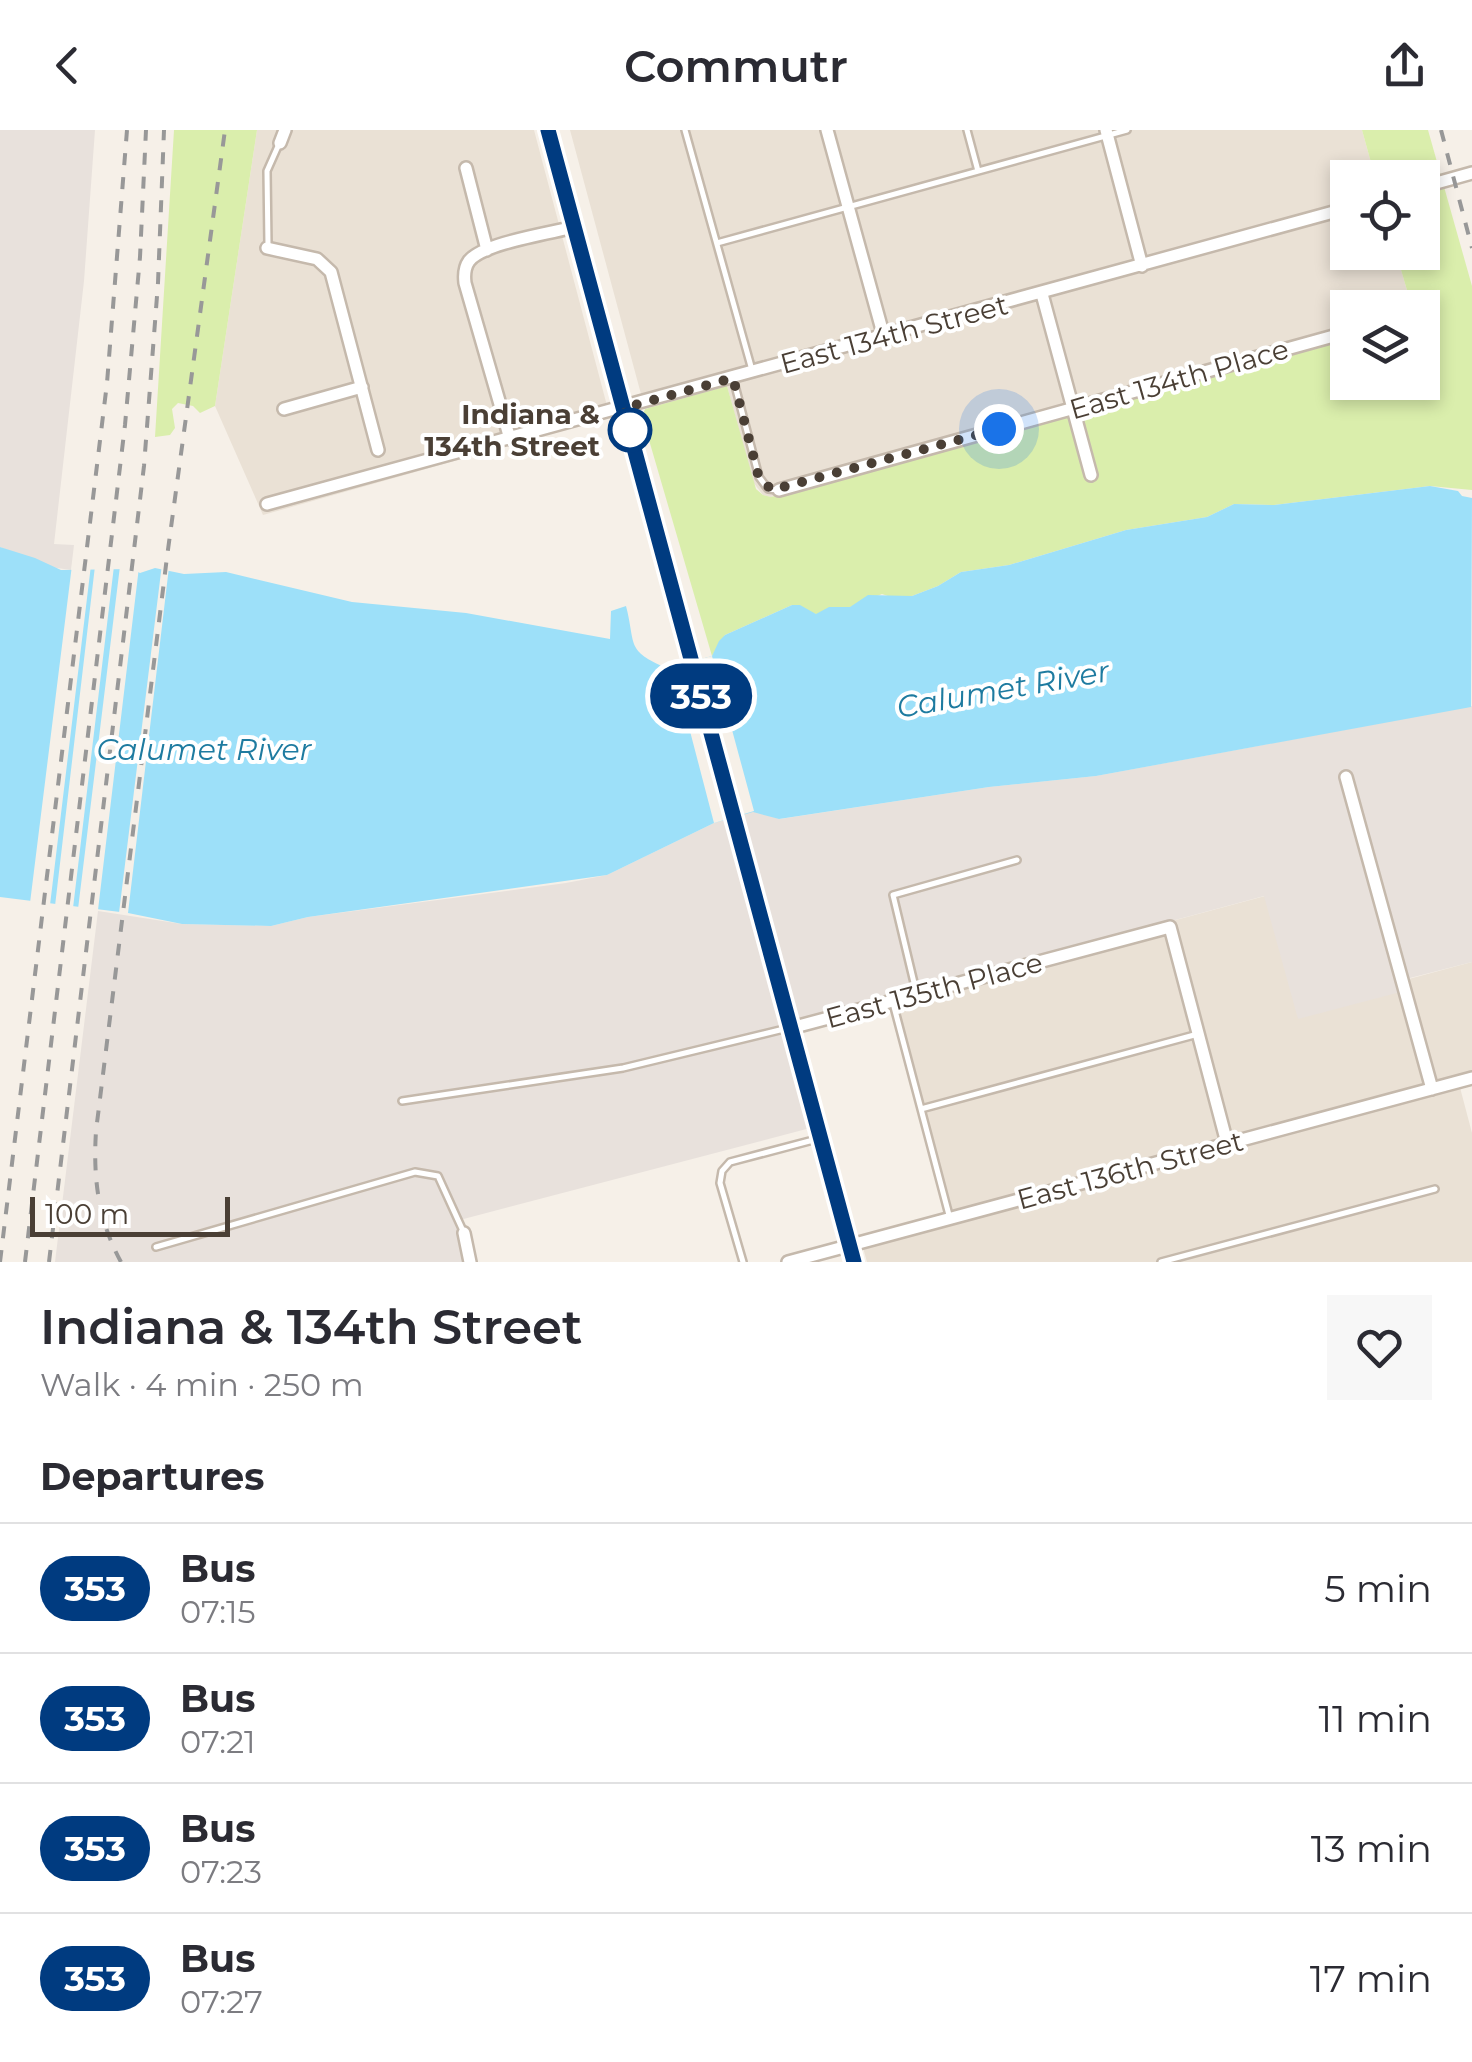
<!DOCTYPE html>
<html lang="en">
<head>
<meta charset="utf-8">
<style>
  :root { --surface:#fff; --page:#f7f7f7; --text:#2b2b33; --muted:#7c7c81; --line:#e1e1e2 }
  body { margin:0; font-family:Montserrat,sans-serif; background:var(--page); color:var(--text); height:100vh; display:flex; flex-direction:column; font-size:38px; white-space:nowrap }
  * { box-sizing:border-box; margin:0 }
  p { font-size:32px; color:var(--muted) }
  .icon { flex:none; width:55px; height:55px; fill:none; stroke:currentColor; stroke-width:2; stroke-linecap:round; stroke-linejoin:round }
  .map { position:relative; height:1132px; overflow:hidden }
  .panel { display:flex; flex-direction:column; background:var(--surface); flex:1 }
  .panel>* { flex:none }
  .badge { padding:0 20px; border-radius:32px; font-size:35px; line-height:65px }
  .buttons { position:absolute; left:1330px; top:30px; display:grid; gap:20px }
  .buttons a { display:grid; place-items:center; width:110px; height:110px; border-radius:0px; background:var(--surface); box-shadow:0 5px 15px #0003; font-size:50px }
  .scale { position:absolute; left:30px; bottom:25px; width:200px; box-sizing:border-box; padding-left:10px; border:5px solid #4a3f35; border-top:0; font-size:28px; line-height:35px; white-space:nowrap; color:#4a3f35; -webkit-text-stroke:8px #fff; paint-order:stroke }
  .you { position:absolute; width:50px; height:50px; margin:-25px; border:8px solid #fff; border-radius:50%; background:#1a73e8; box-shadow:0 0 0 15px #1a73e833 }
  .map>.badge { position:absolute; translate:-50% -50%; box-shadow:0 0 0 5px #fff }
  h2 { padding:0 40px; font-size:38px; line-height:90px }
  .round { display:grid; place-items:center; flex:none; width:105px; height:105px; border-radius:0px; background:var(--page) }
  .summary { display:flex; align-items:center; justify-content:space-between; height:170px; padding:0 40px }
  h1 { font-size:48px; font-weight:600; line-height:75px }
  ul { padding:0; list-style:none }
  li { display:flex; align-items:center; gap:30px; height:130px; padding:0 40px; border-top:2px solid var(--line) }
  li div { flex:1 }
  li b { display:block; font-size:38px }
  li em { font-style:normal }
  li .badge { min-width:110px; font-weight:700; text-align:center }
  header { display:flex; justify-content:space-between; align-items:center; height:130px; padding:0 40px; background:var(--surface); font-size:45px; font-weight:600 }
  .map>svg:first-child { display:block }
  .residential { fill:#eae1d5 }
  .industrial { fill:#e8e1dc }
  .green { fill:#daeeac }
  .water { fill:#9de0f9 }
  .pier { fill:#f6f0e8 }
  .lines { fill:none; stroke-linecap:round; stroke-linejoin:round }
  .lane-casing { stroke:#c5b9ac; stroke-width:10 }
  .street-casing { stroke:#c5b9ac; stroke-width:16 }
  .secondary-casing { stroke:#dec194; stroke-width:20 }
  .lane { stroke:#fff; stroke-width:5 }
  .street { stroke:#fff; stroke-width:11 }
  .secondary { stroke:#ffeac8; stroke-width:15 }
  .rail { stroke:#989898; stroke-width:4; stroke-dasharray:12 12; stroke-linecap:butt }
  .line-casing { stroke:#fff; stroke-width:22 }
  .line { stroke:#003b80; stroke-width:15 }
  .walk { stroke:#4a3f35; stroke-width:10; stroke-dasharray:0 18 }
  .stop-dot { fill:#fff; stroke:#003b80; stroke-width:5 }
  .labels { text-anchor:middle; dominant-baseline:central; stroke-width:8; stroke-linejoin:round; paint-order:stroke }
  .street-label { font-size:28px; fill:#4a3f35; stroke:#fff }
  .stop-label { font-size:28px; font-weight:bold; fill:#4a3f35; stroke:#fff; text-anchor:end }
  .water-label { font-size:30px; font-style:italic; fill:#1e7ba0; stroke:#fff }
</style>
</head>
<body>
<header><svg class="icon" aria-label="back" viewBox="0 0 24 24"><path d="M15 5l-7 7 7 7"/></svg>Commutr<svg class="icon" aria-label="share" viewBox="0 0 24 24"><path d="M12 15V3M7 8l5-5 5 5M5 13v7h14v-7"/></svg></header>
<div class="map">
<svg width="1472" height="1132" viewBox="0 0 1472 1132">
  <rect width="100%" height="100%" fill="#f6f0e8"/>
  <path class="residential" d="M257,0H534L610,287L263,385L215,276Z
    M570,0H1362L1375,47L1348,48V122L1396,123L1412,177L1348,178L1347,205L771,367L763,365L753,352L727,256L645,279Z
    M1265,766L1405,850L1472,832V945L1458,950L1472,1003V1132H867L862,1114L955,1089L893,866Z"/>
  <path class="industrial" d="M0,0H95L84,151L54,414L74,415L71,440L50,437L0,417Z
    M1472,576V832L1406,849L1408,860L1298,889L1264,766L787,895L814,997L456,1091L466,1132H55L98,781L182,794L271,796L308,787L566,753L607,745L714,693L754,681L780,689L989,657L1096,646Z"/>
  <path class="green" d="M174,0H257L215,276L200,283L193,276L178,273L172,279L175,298L170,305L155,307Z
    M1362,0H1428L1472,156V360L1430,356L1274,375L1234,374L1207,387L1126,400L1009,435L961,442L938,456L912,466L894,468L882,464C862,472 837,485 816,484C806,483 803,475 792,475L725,505L712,526L642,286L645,279L727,256L756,359L763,365L771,367L1347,205L1348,252H1422V178L1412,177L1396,123L1422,122V48L1375,47Z"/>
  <path class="water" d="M1430,356L1458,361L1462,366L1472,368L1471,577L1096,646L989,657L779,689L753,682L714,693L607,745L308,787L271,796L182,794L128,783L0,767V417L35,428L61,440L132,439L140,443L155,438L184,444L226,442L352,472L466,483L610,509L611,481L626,476C636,514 625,521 667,538L712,526L719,511L725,505L792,475H800L816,484L829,477H850L868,465L912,466L938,456L961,442L1009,435L1126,400L1207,387L1234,374L1274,375Z"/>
  <path class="pier" d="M132,434L139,437L98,780L78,779L120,436Z
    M162,434L169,437L128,783H119Z
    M72,435H91L50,775L30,773Z
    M95,436H114L73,778L55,776Z
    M712,526L754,681L714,693L673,536Z"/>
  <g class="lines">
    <g class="lane-casing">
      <path id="lane" d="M685,0L752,240
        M967,0L978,41
        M717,113L1127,0
        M268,115L267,41L279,14
        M733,248L759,347L768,359L778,360
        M916,861L893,765L1017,730
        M893,873L949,1085
        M402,971L623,938L788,898
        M921,979L1198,904
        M156,1117L415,1042L438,1046L464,1103
        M743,1132L720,1053L722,1041L730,1032L817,1009
        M1161,1132L1435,1059"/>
    </g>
    <g class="street-casing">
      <path id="street" d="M827,0L884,207
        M1106,0L1142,136
        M280,13L285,0
        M466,38L487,120
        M1422,57L1472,43
        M267,118L317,129L331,142L378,320
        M1042,164L1091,345
        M284,279L362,257
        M510,309L465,153C464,145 464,138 469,131C483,113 551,103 574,97
        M779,360L1348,202
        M267,374L1348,78
        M1346,647L1432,959
        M791,898L1170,797L1227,1013
        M464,1103L470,1132
        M788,1132L1472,948"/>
    </g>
    <g class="secondary-casing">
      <path id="secondary" d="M548,0L854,1132"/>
    </g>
    <use href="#lane" class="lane"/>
    <use href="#street" class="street"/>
    <use href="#secondary" class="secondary"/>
    <path class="rail" d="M1441,0L1472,118
      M0,1132L107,253L127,0
      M25,1132L125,295L140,127L146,0
      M49,1132L144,336L158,153L164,0
      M121,1132C98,1090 93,1048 96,1001L167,427L225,0"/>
  </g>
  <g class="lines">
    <g class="line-casing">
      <path id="line" d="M548,0L854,1132"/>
    </g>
    <use href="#line" class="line"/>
    <path class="walk" d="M630,300L624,278L733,248L759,348L772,360L999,299"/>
  </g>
  <circle class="stop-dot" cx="630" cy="300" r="20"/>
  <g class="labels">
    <g class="street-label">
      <text transform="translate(894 204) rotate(-15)">East 134th Street</text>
      <text transform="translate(1179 249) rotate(-16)">East 134th Place</text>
      <text transform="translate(934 860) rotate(-15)">East 135th Place</text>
      <text transform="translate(1130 1040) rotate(-15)">East 136th Street</text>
    </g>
    <g class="stop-label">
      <text x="600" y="284">Indiana &amp;<tspan x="600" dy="32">134th Street</tspan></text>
    </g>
    <g class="water-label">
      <text transform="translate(1003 559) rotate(-10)">Calumet River</text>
      <text x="204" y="619">Calumet River</text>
    </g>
  </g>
</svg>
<div class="buttons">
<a><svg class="icon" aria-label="locate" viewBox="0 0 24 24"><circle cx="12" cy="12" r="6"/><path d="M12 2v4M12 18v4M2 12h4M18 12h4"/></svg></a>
<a><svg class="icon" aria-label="layers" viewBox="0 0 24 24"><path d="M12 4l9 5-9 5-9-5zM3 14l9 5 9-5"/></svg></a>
</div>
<div class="scale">100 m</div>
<div class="you" style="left:999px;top:299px"></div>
<b class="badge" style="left:701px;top:566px;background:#003b80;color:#fff">353</b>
</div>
<section class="panel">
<div class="summary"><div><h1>Indiana &amp; 134th Street</h1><p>Walk · 4 min · 250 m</p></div><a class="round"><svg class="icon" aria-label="heart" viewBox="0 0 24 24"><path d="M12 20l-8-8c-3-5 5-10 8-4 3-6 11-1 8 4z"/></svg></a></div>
<h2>Departures</h2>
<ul>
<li><span class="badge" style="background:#003b80;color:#fff">353</span><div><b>Bus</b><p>07:15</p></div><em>5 min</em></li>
<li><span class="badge" style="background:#003b80;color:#fff">353</span><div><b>Bus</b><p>07:21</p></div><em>11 min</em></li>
<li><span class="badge" style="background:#003b80;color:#fff">353</span><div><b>Bus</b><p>07:23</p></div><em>13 min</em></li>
<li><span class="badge" style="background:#003b80;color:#fff">353</span><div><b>Bus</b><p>07:27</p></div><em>17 min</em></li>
</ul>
</section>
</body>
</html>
